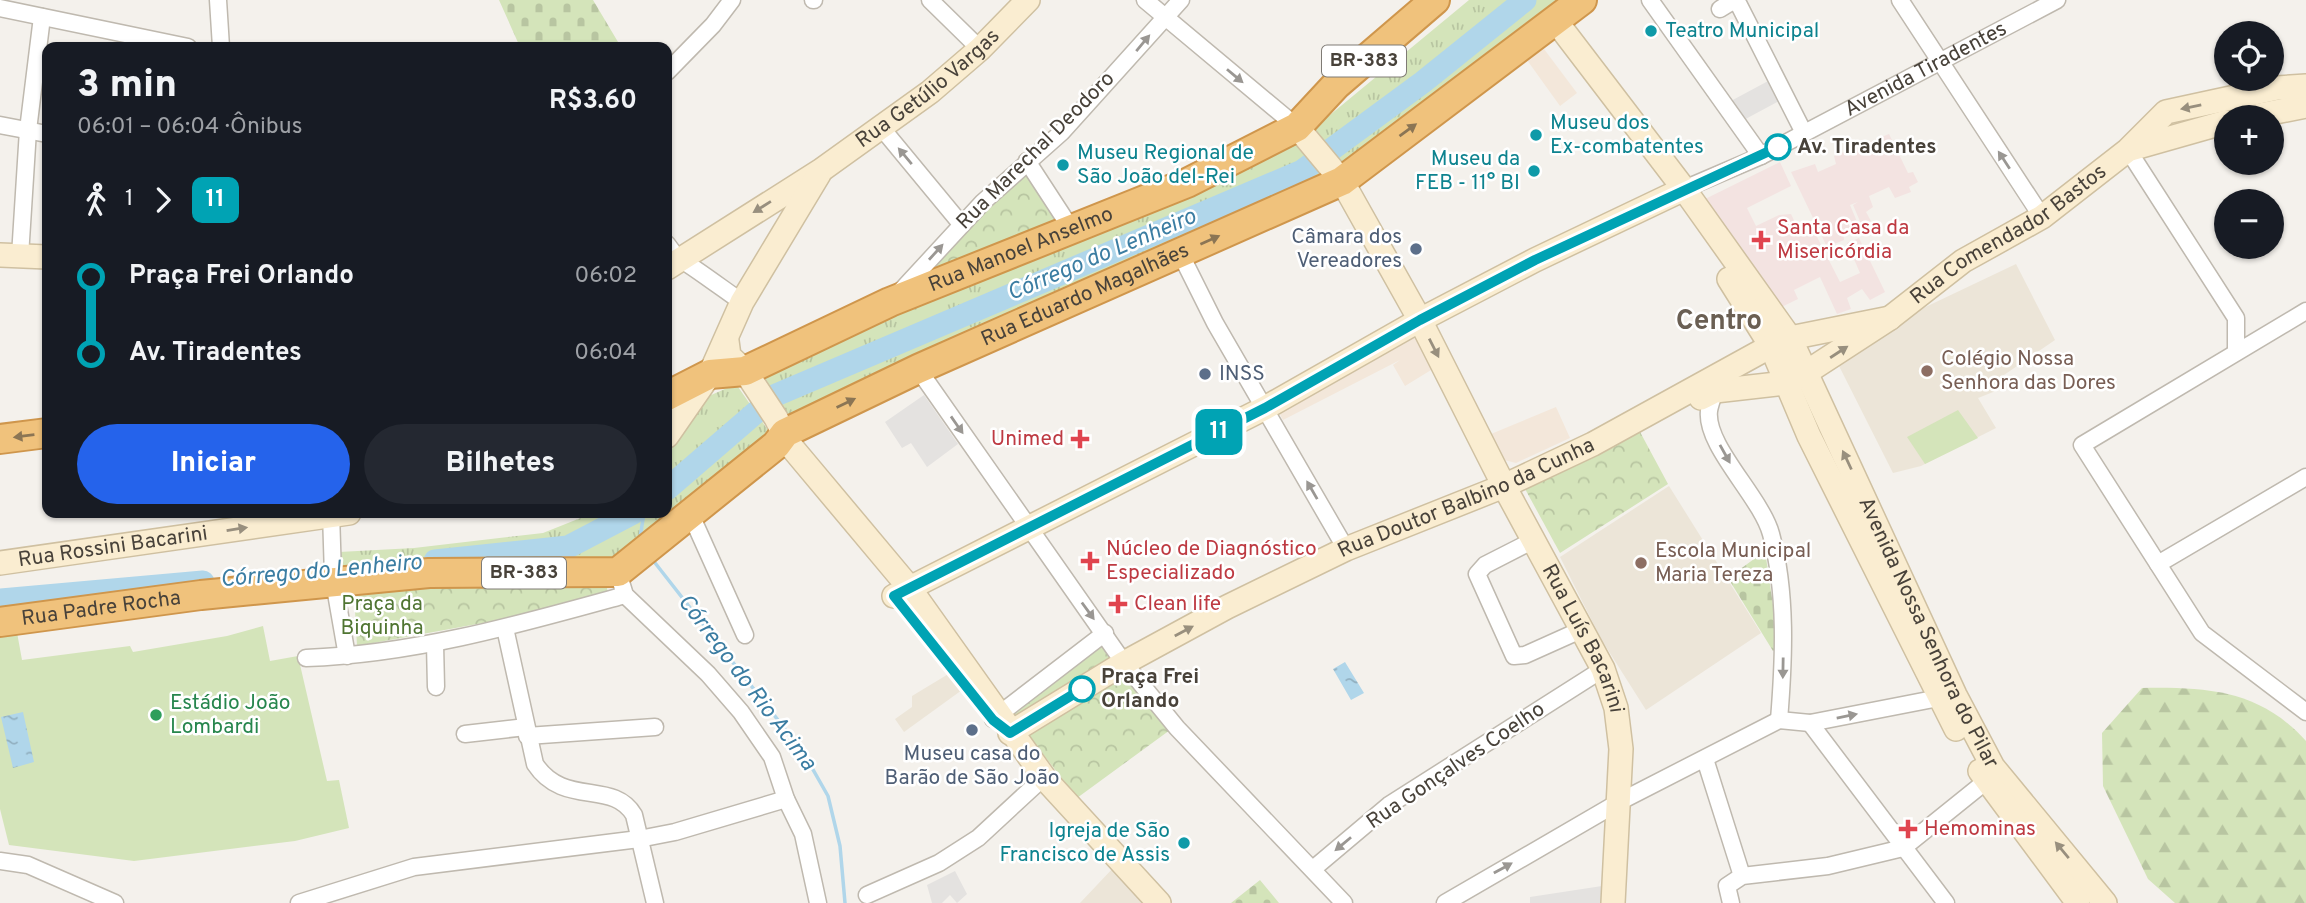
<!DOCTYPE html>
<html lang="pt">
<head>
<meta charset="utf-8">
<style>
  :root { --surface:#171b24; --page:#242831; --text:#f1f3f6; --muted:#9ea1a6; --accent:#2563eb }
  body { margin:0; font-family:Overpass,sans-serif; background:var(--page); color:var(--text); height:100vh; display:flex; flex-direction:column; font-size:26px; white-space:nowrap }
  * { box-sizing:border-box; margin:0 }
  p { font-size:23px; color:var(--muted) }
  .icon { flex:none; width:38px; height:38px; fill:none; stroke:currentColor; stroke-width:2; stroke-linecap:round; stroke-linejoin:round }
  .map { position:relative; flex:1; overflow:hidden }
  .sheet { position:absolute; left:42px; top:42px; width:630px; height:476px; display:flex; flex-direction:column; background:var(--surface); border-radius:14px; box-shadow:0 2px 5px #0004 }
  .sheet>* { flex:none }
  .badge { padding:0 14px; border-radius:10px; font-size:24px; line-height:46px }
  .fabs { position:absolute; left:2214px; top:21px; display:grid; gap:14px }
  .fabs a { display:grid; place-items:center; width:70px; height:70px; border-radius:50%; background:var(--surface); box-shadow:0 2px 5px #0004; font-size:35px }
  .map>.badge { position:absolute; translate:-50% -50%; box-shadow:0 0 0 4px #fff }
  .legs { display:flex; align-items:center; gap:10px; height:77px; padding:0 35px; font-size:23px }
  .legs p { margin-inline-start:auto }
  .head { display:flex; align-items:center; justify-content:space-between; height:119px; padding:0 35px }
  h1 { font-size:38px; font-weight:800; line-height:52px }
  .primary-button { display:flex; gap:14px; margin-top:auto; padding:14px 35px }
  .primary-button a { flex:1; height:80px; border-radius:42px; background:var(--accent); color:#fff; font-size:28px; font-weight:800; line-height:80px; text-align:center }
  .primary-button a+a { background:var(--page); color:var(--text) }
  ul { padding:0 35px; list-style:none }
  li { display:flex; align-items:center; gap:24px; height:77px; font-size:26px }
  li i { display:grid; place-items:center; width:10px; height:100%; margin:0 9px; background:currentColor }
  li i::after { content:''; width:18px; height:18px; margin:-9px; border:5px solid; border-radius:50%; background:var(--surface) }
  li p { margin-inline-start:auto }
  li:first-child i { background:linear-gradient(#0000 50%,currentColor 0) }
  li:last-child i { background:linear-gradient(currentColor 50%,#0000 0) }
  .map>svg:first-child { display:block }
  .commercial { fill:#f3e7da }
  .education { fill:#ece5d8 }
  .medical { fill:#f3e3e1 }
  .grass { fill:url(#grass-tufts) }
  .forest { fill:url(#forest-firs) }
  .cemetery { fill:url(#cemetery-stones) }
  .park { fill:url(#park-crowns) }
  .pitch { fill:#d4e4ba }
  .parking { fill:#e4e2e0 }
  .water { fill:url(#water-ripples) }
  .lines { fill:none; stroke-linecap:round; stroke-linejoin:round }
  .stream { stroke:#b0d6ea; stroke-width:3.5 }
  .river { stroke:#b0d6ea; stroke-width:23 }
  .street-casing { stroke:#bfb9af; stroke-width:19 }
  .secondary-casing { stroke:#cfc0a1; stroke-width:26 }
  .highway-casing { stroke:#cf964c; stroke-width:32 }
  .street { stroke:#fff; stroke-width:16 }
  .secondary { stroke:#faedd1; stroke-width:23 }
  .highway { stroke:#f0c27c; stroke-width:28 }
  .oneway { fill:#9a9793 }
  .oneway2 { fill:#988f7e }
  .oneway3 { fill:#8b7554 }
  .line-1-casing { stroke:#fff; stroke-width:16 }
  .line-1 { stroke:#00a3b4; stroke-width:10 }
  .culture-dot { fill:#0f9aa8; stroke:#fff; stroke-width:2.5 }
  .stop-1-dot { fill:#fff; stroke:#00a3b4; stroke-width:3.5 }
  .health-dot { fill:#e0444e; stroke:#fff; stroke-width:2.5 }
  .service-dot { fill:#5c6f8a; stroke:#fff; stroke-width:2.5 }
  .education-dot { fill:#8d6e63; stroke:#fff; stroke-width:2.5 }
  .leisure-dot { fill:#2e9e5b; stroke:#fff; stroke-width:2.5 }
  .labels { text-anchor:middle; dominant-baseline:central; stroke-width:5; stroke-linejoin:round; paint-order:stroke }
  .shield { fill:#fff; stroke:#7f7b75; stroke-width:2 }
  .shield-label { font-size:19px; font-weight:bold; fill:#48423a }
  .culture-label { font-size:21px; fill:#0d838f; stroke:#fff; text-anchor:start }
  .street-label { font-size:21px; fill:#48423a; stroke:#fff }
  .stop-label { font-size:21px; font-weight:bold; fill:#48423a; stroke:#fff; text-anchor:start }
  .health-label { font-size:21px; fill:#be3a42; stroke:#fff; text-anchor:start }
  .service-label { font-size:21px; fill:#4e5e75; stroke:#fff; text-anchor:end }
  .education-label { font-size:21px; fill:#785e54; stroke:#fff; text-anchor:start }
  .park-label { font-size:21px; fill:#507532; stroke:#fff }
  .leisure-label { font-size:21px; fill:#27864d; stroke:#fff; text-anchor:start }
  .water-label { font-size:23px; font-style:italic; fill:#3b7da2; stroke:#fff }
  .district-label { font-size:28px; font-weight:bold; fill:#6a5f53; stroke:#fff }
</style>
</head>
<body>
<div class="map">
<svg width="2306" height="903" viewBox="0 0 2306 903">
  <defs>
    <pattern id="grass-tufts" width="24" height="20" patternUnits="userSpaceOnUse" patternTransform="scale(1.75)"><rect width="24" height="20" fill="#d4e4ba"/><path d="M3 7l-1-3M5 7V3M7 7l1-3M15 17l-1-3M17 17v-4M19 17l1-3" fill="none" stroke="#b8c5a1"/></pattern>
    <pattern id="forest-firs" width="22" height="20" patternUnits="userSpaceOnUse" patternTransform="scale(1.75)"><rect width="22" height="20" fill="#d4e4ba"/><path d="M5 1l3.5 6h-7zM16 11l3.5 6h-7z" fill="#b8c5a1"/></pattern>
    <pattern id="cemetery-stones" width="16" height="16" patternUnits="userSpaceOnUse" patternTransform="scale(1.75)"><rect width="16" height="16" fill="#d4e4ba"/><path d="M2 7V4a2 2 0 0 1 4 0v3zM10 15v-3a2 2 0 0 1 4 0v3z" fill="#b8c5a1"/></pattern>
    <pattern id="park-crowns" width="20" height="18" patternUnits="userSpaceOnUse" patternTransform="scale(1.75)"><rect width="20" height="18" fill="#d4e4ba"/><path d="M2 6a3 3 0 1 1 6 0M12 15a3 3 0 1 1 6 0" fill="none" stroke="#b8c5a1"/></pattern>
    <pattern id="water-ripples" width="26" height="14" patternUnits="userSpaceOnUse" patternTransform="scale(1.75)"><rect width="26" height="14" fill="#b0d6ea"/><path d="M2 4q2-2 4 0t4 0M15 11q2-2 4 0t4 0" fill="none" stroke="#91afbf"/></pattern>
  </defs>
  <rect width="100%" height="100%" fill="#f4f1ec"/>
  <path class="commercial" d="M1544,49L1577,93L1560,106L1527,60Z
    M1416,331L1436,367L1405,386L1393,365L1400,360L1283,420L1274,403Z
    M1556,407L1570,438L1516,463L1504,460L1491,434Z"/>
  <path class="education" d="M2016,264L2055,340L2001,377L2003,388L1978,398L1996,428L1921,466L1893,473L1838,364L1915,312Z
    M1669,486L1761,633L1646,710L1601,639L1560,557Z
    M950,673L962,690L904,732L895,719L912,707V696Z
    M1114,867L1152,903H1080Z"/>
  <path class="medical" d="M1889,134L1908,173L1913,172L1918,182L1909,187L1911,192L1895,198L1889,187L1869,196L1873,207L1866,212L1871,221L1862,226L1853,205L1858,202L1850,205L1858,224L1843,231L1844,240L1827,247L1791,172L1815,164L1818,172L1836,164L1834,156Z
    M1780,162L1791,186L1747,208L1756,226L1779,215L1791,214L1800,233L1813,229L1840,282L1860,273L1847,243L1859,238L1885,292L1870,300L1862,289L1847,298L1851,309L1837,314L1820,277L1794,290L1798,299L1765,315L1699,202Z"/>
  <path class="grass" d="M1469,0H1569L1348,170L1313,129Z
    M1294,143L1328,180L786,422L752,375Z
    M736,384L770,433L618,557L604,561L342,579L339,552L414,548L543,533L593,513H667V441L700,400Z"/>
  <path class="forest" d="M2142,688C2207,687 2260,690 2306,741V903H2175L2148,879L2103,786L2102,733Z"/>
  <path class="cemetery" d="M499,0H593L621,47H520Z
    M1765,551L1779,645L1773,651L1728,578Z
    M1260,880L1279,903H1231Z"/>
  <path class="park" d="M1026,166L1065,224L905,292Z
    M1639,430L1668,484L1560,553L1524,487Z
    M598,578L606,583L608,593L515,617L357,646L354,593Z
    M1101,641L1118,664L1019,721L1014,713Z
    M1123,671L1170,730L1077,798L1026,732Z"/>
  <path class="pitch" d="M1958,410L1978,438L1925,464L1907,437Z
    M263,626L270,661L298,656L327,781L339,780L349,828L295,841L134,861L9,845L0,809V630L16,627L22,660L130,646L133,652L227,636Z"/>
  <path class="parking" d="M1770,80L1781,100L1740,122L1729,102Z
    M924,395L958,444L927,467L911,443L902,448L885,422Z
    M955,871L967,894L957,903L950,895L942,903H932L927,885Z
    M1602,886L1605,903H1530V897Z"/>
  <path class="water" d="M1345,662L1364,693L1351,700L1333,669Z
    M23,712L34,762L13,768L1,717Z"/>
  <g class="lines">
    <path class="stream" d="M640,538L644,513
      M652,559L803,752L828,796L840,846L845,903"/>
    <path class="river" d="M667,489L776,395L1302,171L1423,82L1525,0
      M435,561L568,547L633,513
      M0,600L203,582"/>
    <g class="street-casing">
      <g id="street">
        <path d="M218,0L221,47"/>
        <path d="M813,0H814"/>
        <path d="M930,0L980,49"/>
        <path d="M1145,0L1297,127"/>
        <path d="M1650,0L1761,156"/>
        <path d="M1900,0L2042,217"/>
        <path d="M0,8L188,47"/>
        <path d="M1720,9L1733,1L1739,5L1804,133"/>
        <path d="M667,72L713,25L732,0"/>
        <path d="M0,125L47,134"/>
        <path d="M880,126L961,224"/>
        <path d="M2128,150L2236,318V352"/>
        <path d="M1027,161L1072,230"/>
        <path id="s1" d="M1684,189L1761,156L2057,0"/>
        <path d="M667,244L678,259C685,260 731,295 742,302"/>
        <path d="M1180,253L1215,323L1346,549"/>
        <path d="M20,256L28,130L42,17"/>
        <path d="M899,293L983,202L1062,132L1181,0"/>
        <path d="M2306,311L2082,445L2202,633L2306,712"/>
        <path d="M918,369L1124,663L1177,728L1344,903"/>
        <path d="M1715,391C1713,397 1710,404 1709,411C1705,446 1761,497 1771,534C1787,593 1784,659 1779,720"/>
        <path d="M331,513L333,576L347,656"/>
        <path d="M691,515L745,635"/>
        <path d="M1534,540L1485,565L1477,574L1514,656L1525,655L1583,629"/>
        <path d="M2158,564L2306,477"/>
        <path d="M618,572L625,595L708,674L741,712L772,757L786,799L803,834L818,903"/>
        <path d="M505,628L535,764C564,808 613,779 634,815L655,903"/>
        <path d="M435,644L436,687"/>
        <path d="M306,658C416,654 520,624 625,595"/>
        <path d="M993,719L1105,633"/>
        <path d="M1779,720L1810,723L1949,696"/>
        <path d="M1810,723L1946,903"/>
        <path d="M465,734L526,727"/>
        <path d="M527,736L655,727"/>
        <path d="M1705,759L1742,876"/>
        <path d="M0,861L28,865L115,903"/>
        <path d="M1313,869L1389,805L1603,669"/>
        <path d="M867,895L939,863L978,838L1044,777"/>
        <path d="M299,903L414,867L639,839L675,832L786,799"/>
        <path d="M1445,903L1619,802L1779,720"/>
        <path d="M1731,903L1727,886L1742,876L1828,866L1903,848L1985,782L1991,770"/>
      </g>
    </g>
    <g class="secondary-casing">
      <g id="secondary">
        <path id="s2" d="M1555,20L1684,189L1790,338L1955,695L1993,767L2105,903"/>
        <path d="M2250,117L2306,106"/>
        <path id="s3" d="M1297,127L1342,181L1420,320L1504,486L1603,669L1616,708L1621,749L1613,903"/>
        <path d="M2131,149L2226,122"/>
        <path d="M0,255L47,257"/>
        <path id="s4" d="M667,268L820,171L930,92L980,49L1028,0"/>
        <path d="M1729,279L1771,346L1809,436L1956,729"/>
        <path d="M727,341L729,356L745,371L776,418L789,444L908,586L1046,780L1159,903"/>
        <path id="s5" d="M1701,398L1715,391L1785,383L1807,372L1890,318L1963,261L2042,217L2128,150L2166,112L2277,88L2306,86"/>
        <path d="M667,436L710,374L742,302L819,174"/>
        <path id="s6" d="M0,563L349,513"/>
        <path d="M894,596L1265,408L1420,320L1535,260L1684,189"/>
        <path id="s7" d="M1010,733L1124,663L1227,607L1346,549L1504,486L1593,444L1771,346L1790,338L1890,318"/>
        <path d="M1980,771L2078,903"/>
      </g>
    </g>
    <g class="highway-casing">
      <g id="highway">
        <path id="s8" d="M667,396L710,374L745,371L890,302L1187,183L1297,127L1336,85L1435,0"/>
        <path d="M0,439L47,433"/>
        <path id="s9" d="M0,622L201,595L429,573L618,572L776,445L785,433L918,369L1342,181L1582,0"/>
      </g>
    </g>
    <use href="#street" class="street"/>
    <use href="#secondary" class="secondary"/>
    <use href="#highway" class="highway"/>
  </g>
  <defs><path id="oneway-solid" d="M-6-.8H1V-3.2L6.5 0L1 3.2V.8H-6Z" transform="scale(1.75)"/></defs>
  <g class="oneway">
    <use href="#oneway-solid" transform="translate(1143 43) rotate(-50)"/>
    <use href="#oneway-solid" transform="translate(1235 76) rotate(40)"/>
    <use href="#oneway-solid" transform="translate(905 156) rotate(-130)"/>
    <use href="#oneway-solid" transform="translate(2004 160) rotate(-123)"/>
    <use href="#oneway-solid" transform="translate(936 252) rotate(-48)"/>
    <use href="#oneway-solid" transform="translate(957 425) rotate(55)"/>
    <use href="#oneway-solid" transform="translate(1725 454) rotate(61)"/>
    <use href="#oneway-solid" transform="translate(1312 490) rotate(-120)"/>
    <use href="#oneway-solid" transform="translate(1088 611) rotate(54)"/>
    <use href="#oneway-solid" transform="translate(1783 668) rotate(91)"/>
    <use href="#oneway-solid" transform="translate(1847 716) rotate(-11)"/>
    <use href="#oneway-solid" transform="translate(1343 844) rotate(140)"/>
    <use href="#oneway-solid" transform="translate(1503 868) rotate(-29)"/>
  </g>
  <g class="oneway2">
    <use href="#oneway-solid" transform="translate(2191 107) rotate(168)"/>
    <use href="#oneway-solid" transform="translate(762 207) rotate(148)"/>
    <use href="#oneway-solid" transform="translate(1434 348) rotate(63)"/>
    <use href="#oneway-solid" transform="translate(1839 352) rotate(-33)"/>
    <use href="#oneway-solid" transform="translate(1847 460) rotate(-115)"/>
    <use href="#oneway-solid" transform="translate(237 529) rotate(-9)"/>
    <use href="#oneway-solid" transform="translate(1184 631) rotate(-28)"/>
    <use href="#oneway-solid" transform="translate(2062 850) rotate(-130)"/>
  </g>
  <g class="oneway3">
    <use href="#oneway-solid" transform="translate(1408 130) rotate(-36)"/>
    <use href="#oneway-solid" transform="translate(1210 240) rotate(-24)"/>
    <use href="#oneway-solid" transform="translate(846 403) rotate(-26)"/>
    <use href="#oneway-solid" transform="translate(24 436) rotate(173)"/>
  </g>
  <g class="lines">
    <g class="line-1-casing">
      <path id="line-1" d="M1082,689L1010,733L993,720L894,596L1265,408L1420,320L1535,260L1778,147"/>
    </g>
    <use href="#line-1" class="line-1"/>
  </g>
  <g class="culture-dot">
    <circle cx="1651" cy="31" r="7"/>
    <circle cx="1536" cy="135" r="7"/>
    <circle cx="1063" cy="165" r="7"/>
    <circle cx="1534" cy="171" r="7"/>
    <circle cx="1184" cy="843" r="7"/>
  </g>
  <g class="stop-1-dot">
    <circle cx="1778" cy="147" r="12"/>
    <circle cx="1082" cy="689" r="12"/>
  </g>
  <g class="health-dot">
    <path d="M1757.5 229.5h7v7h7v7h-7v7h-7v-7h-7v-7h7z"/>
    <path d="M1076.5 428.5h7v7h7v7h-7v7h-7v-7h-7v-7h7z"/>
    <path d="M1086.5 550.5h7v7h7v7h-7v7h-7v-7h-7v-7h7z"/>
    <path d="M1114.5 593.5h7v7h7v7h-7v7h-7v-7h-7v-7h7z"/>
    <path d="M1904.5 818.5h7v7h7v7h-7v7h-7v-7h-7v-7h7z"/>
  </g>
  <g class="service-dot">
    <circle cx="1416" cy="249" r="7"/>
    <circle cx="1205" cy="374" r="7"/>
    <circle cx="972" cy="730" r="7"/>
  </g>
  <g class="education-dot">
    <circle cx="1927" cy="371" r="7"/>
    <circle cx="1641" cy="563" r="7"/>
  </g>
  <circle class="leisure-dot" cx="156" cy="715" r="7"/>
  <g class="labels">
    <g class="shield">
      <rect x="1322" y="45.5" width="84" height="31" rx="5"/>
      <rect x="482" y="557.5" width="84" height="31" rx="5"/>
    </g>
    <g class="shield-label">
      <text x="1364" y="61">BR-383</text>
      <text x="524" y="573">BR-383</text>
    </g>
    <g class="culture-label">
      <text x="1665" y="31">Teatro Municipal</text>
      <text x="1550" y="123">Museu dos<tspan x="1550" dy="24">Ex-combatentes</tspan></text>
      <text x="1077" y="153">Museu Regional de<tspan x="1077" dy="24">São João del-Rei</tspan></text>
      <text x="1520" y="159" text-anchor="end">Museu da<tspan x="1520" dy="24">FEB - 11° BI</tspan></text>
      <text x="1170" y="831" text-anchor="end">Igreja de São<tspan x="1170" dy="24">Francisco de Assis</tspan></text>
    </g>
    <g class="street-label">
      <text stroke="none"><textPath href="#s1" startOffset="270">Avenida Tiradentes</textPath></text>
      <text stroke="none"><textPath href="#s4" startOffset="317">Rua Getúlio Vargas</textPath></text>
      <text transform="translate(1036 151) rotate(-45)">Rua Marechal Deodoro</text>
      <text stroke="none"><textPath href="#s5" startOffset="355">Rua Comendador Bastos</textPath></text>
      <text stroke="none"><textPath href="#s8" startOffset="385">Rua Manoel Anselmo</textPath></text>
      <text stroke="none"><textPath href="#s9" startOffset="1169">Rua Eduardo Magalhães</textPath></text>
      <text stroke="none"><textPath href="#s7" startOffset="514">Rua Doutor Balbino da Cunha</textPath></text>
      <text stroke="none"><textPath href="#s6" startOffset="114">Rua Rossini Bacarini</textPath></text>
      <text stroke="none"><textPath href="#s9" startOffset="102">Rua Padre Rocha</textPath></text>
      <text stroke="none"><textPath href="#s2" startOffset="721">Avenida Nossa Senhora do Pilar</textPath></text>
      <text stroke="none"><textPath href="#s3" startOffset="588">Rua Luís Bacarini</textPath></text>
      <text transform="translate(1456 766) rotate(-34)">Rua Gonçalves Coelho</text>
    </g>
    <g class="stop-label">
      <text x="1797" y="147">Av. Tiradentes</text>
      <text x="1101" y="677">Praça Frei<tspan x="1101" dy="24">Orlando</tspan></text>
    </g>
    <g class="health-label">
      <text x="1777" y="228">Santa Casa da<tspan x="1777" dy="24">Misericórdia</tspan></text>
      <text x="1064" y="439" text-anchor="end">Unimed</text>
      <text x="1106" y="549">Núcleo de Diagnóstico<tspan x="1106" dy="24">Especializado</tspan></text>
      <text x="1134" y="604">Clean life</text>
      <text x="1924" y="829">Hemominas</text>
    </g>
    <g class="service-label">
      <text x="1402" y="237">Câmara dos<tspan x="1402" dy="24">Vereadores</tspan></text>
      <text x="1219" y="374" text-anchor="start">INSS</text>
      <text x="972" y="754" text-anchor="middle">Museu casa do<tspan x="972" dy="24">Barão de São João</tspan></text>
    </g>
    <g class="education-label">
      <text x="1941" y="359">Colégio Nossa<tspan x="1941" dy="24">Senhora das Dores</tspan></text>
      <text x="1655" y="551">Escola Municipal<tspan x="1655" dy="24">Maria Tereza</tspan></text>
    </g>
    <g class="park-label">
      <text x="382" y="604">Praça da<tspan x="382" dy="24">Biquinha</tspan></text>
    </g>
    <g class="leisure-label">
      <text x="170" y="703">Estádio João<tspan x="170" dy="24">Lombardi</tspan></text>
    </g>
    <g class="water-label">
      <text transform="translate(1102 256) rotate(-23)">Córrego do Lenheiro</text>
      <text transform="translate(321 572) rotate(-5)">Córrego do Lenheiro</text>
      <text transform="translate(746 683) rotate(53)">Córrego do Rio Acima</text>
    </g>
    <g class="district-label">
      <text x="1719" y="322">Centro</text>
    </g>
  </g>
</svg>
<div class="fabs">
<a><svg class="icon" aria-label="locate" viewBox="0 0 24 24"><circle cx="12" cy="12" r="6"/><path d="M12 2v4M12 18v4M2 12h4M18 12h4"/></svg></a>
<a>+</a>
<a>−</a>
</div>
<b class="badge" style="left:1219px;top:432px;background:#00a3b4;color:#fff">11</b>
<section class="sheet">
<div class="head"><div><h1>3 min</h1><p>06:01 – 06:04 · Ônibus</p></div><b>R$3.60</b></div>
<div class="legs"><svg class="icon" aria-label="walk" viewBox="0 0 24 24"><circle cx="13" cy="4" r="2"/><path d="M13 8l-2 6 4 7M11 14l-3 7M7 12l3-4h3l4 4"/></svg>1<svg class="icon" aria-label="forward" viewBox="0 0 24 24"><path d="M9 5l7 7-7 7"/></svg><b class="badge" style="background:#00a3b4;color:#fff">11</b></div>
<ul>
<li><i style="color:#00a3b4"></i><b>Praça Frei Orlando</b><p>06:02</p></li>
<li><i style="color:#00a3b4"></i><b>Av. Tiradentes</b><p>06:04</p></li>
</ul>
<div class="primary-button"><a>Iniciar</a><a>Bilhetes</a></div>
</section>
</div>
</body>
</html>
